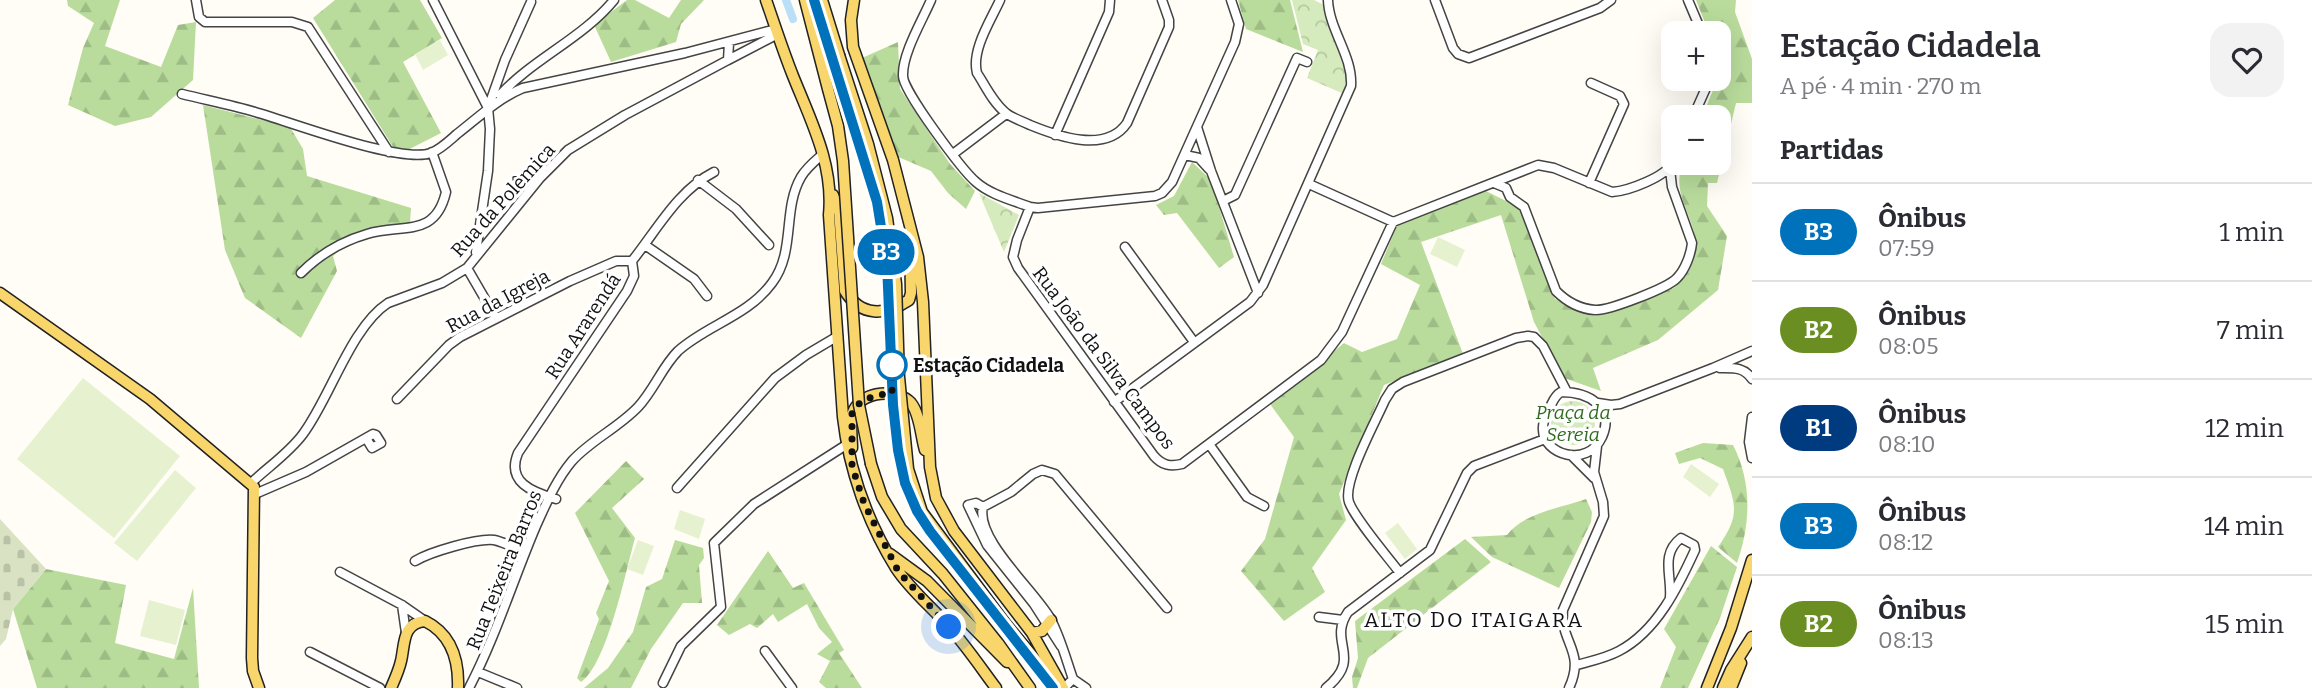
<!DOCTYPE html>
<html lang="pt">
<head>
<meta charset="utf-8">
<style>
  :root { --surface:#fff; --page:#f2f2f3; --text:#2b2b33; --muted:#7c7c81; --line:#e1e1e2 }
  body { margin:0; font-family:Bitter,serif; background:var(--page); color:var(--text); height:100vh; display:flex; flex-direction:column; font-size:26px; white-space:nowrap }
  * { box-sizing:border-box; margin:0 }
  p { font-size:23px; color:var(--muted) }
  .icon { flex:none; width:38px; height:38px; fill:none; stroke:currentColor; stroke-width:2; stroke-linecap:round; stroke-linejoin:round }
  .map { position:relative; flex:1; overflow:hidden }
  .sheet { display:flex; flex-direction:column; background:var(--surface); width:560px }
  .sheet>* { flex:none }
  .badge { padding:0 14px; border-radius:23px; font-size:24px; line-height:46px }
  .controls { position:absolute; left:1661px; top:21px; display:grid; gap:14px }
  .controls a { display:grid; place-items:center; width:70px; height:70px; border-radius:14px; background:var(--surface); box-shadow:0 7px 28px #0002; font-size:35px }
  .you { position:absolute; width:35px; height:35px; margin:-18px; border:5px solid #fff; border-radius:50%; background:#1a73e8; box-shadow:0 0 0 10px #1a73e833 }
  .map>.badge { position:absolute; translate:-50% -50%; box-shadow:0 0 0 4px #fff }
  h2 { padding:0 28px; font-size:26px; line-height:63px }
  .round { display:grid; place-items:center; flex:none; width:74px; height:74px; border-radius:21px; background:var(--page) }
  .head { display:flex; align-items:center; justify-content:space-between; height:119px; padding:0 28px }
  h1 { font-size:33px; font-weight:600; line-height:52px }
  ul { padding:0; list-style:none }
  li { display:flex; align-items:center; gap:21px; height:98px; padding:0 28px; border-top:2px solid var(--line) }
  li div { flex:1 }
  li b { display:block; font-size:26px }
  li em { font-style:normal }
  li .badge { min-width:77px; font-weight:700; text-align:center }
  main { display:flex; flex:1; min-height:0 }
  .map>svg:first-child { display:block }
  .forest { fill:url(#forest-firs) }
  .cemetery { fill:url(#cemetery-stones) }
  .park { fill:url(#park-crowns) }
  .pitch { fill:#e6f2cf }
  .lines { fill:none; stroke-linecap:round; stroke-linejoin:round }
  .canal { stroke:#b9e0f7; stroke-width:8 }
  .minor-casing { stroke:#444; stroke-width:11 }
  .major-casing { stroke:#222; stroke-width:13 }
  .minor { stroke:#fff; stroke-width:8 }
  .major { stroke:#f9d66b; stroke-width:10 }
  .major-bridge-casing { stroke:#222; stroke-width:13; stroke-linecap:butt }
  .major-bridge { stroke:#f9d66b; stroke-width:10 }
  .line-casing { stroke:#fff; stroke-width:16 }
  .line { stroke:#0072bc; stroke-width:10 }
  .walk { stroke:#111; stroke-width:7; stroke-dasharray:0 12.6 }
  .stop-dot { fill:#fff; stroke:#0072bc; stroke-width:3.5 }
  .labels { text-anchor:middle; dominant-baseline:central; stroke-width:7; stroke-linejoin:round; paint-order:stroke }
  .street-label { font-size:19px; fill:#111; stroke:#fff }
  .stop-label { font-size:19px; font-weight:bold; fill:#111; stroke:#fff; text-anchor:start }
  .park-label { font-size:19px; font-style:italic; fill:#2f6b1f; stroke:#fff }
  .neighbourhood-label { font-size:21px; letter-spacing:2px; fill:#111; stroke:#fff }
</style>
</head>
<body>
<main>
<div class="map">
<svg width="1752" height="688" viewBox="0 0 1752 688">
  <defs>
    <pattern id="forest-firs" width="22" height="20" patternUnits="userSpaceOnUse" patternTransform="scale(1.75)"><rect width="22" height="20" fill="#b9dc9c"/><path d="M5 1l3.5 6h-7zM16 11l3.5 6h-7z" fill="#9ebc85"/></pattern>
    <pattern id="cemetery-stones" width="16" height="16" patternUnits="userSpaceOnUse" patternTransform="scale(1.75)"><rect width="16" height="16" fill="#d9e3c4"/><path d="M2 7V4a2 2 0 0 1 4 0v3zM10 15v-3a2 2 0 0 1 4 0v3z" fill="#b9c2a7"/></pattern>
    <pattern id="park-crowns" width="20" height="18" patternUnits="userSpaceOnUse" patternTransform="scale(1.75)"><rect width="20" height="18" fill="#d5ebbd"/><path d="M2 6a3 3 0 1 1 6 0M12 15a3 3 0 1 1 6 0" fill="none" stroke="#b6c8a1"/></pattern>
  </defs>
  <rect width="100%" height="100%" fill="#fffdf5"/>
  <path class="forest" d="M67,0H120L105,46L161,67L178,25L196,22L193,80L151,117L115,126L68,105L83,48L94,23L68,6Z
    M335,0H420L442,38L403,62L441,133L398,155L313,18Z
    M627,0H635L669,18L681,0H704L681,24L676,42L611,62L595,27L603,18Z
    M1238,0H1290L1303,52L1246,29Z
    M1696,0H1736L1735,12L1752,59V103H1736L1717,183H1708L1707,206L1727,236L1718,290L1658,340L1593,368L1601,391L1564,378L1534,322L1501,215L1421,242L1463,354L1384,385L1339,494L1346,520L1312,568L1325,592L1284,621L1241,571L1265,539L1294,437L1270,404L1344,343L1362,352L1397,339L1420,285L1381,264L1398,223L1484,190L1516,206L1523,214L1555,299L1595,316L1674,288C1727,236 1664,208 1683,163H1718V117H1702L1722,68L1719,59L1718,33H1709Z
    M898,42L900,89L950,164L975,191L966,209L948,193L931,171L896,156L862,58Z
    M203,105L290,127L303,149L307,176L411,208L410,223L365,229L333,256L337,271L301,338L245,298L225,250Z
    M1192,162L1211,180L1234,257L1219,268L1177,213L1164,215L1156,205L1174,196Z
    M1703,443L1733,445C1752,482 1751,523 1737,563L1718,547C1741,514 1736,505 1723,469L1700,458L1679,464L1675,453Z
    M626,461L644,479L612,508L635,538C626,570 607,665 581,682L577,678L599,619L596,613L609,581L575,513Z
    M1586,499L1592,512L1591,522L1559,588L1492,557L1471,537L1507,535C1523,513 1561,508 1586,499Z
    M1465,539L1491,562L1368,658L1357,688H1353L1352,677L1358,658L1355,621Z
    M675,540L703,548L704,558L699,565L702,603H683L651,649L631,688H584L608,668L633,632L646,587L662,579Z
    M1711,546L1737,567L1720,618L1688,688H1660L1676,647L1664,629Z
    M768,551L793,588L804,583L844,650L839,653L862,688H826L819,682L830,661L817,654L832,642L819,628L807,604L778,622L773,614L757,628L750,624L729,635L717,625Z
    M46,569L126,585L115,643L174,659L193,588L199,688H37L13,609Z"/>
  <path class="cemetery" d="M0,519L46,569L13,609L6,639L0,646Z"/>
  <path class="park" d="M1292,0H1314L1324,5L1347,77L1344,94L1307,78L1318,50L1303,44Z
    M979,193L1019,215L1004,252Z
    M1551 423a22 22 0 1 1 44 0a22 22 0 1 1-44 0Z"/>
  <path class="pitch" d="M440,40L448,55L423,70L415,54Z
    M1438,237L1465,250L1457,267L1430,254Z
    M83,378L180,456L114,538L17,459Z
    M1691,464L1719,484L1710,497L1683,477Z
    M175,470L196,488L137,561L114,543Z
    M680,510L705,519L699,539L674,529Z
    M1398,523L1417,549L1405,559L1385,533Z
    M638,540L654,546L643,575L627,569Z
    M149,600L185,610L176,645L140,636Z"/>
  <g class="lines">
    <path class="canal" d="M786,0L793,19"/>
    <g class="minor-casing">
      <path id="minor" d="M196,0L199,17L205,22H292L308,27L389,152
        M433,0L488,108L490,129L488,171L476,252
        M931,0C922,21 902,54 903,76C903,91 962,170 976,182C991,195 1012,200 1030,207L1038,208L1155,196L1162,193L1172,182L1235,42L1239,24L1231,0
        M1000,0C991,20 971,50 977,73C985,85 993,103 1006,113C1012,118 1022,121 1030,125C1057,136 1106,154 1127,123L1169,27V20L1162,0
        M1435,0L1453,48L1458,54L1469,58L1600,8L1611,0
        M1688,0L1702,33
        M728,60L778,34
        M182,94C206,100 231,105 255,112C291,122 400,164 431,153C441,149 449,141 457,134C479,117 497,99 523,88L685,53L776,29
        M500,95C533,59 583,38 614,0
        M488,108L505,60L531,2
        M1693,117L1710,79
        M1197,127L1211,171L1258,293
        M1055,135L1109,12L1110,0
        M953,154L1006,114
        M1185,155L1199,158L1209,169
        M698,180L736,209L769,245
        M1494,183L1506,188L1510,197L1524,207L1556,291C1566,301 1580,309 1595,310C1608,311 1668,288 1677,278C1685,270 1691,254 1692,243L1672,187L1670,169
        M1589,183L1624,104L1620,96L1591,83
        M1309,184L1393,222
        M1223,201L1235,195L1297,58L1307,62
        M1030,207L1017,240L1013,257L1018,268L1154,456C1162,465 1170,467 1182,464L1321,360L1342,332L1393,222L1538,165L1554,168L1612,192C1628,191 1666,177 1673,162
        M645,245L694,279L707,296
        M1125,247L1194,342
        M467,268L496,318
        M301,273C319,255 343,241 367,234C402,223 435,239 446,192L432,152
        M1720,368C1734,368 1744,367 1752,379
        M1561,392C1589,392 1615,407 1602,437C1587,469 1543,454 1543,430C1542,422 1546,416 1549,409C1553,402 1554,396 1561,392Z
        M397,399L449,345L460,337L570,281L616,261H632
        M1114,402L1250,302L1263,285L1351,86C1353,56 1329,30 1328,0
        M1598,403L1611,405L1620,404L1713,368L1752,351
        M1752,417L1749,442L1752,458
        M1209,444L1247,497L1264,506
        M1571,455L1594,478
        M251,483C268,467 289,453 303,434C330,398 351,327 388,303L442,283L467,268L540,178L568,150L625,115L728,60L729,43
        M677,488L775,378L806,355L838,336
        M255,494L306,472L373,434L376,435L381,443L372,448L366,438
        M556,499C532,492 506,482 518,453L627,291L634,276L632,261C657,230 677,191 714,172
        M983,507L1011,492L1033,474L1042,470L1055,474L1167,608
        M415,561C430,552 477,538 494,540C504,542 515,548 524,553
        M340,572L402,605L425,621
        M1400,573C1388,557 1355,519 1349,502C1342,482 1376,421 1385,400L1392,389L1403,382L1516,338L1528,336L1534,337L1543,346L1567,392
        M402,605L406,633
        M1319,617L1343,620
        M1061,646L1034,604L987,545L968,505L976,503L983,507C975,539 1034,590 1050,618C1060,636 1066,659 1073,679L1064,688
        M765,651L792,688
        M310,652L380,688
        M1577,665C1591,661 1606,658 1619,651C1657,631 1678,587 1695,550L1694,545L1681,538C1660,554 1672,576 1670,597
        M478,672L517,688
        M1073,679L1086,688
        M663,683L681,646L721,607L714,543L754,504L846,445
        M469,688C496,636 513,580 536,526C546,504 556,480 572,461C591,440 618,428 638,407C654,390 662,367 678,351C707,325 748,316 772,283C796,251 782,210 801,177C807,167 815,161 823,154
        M1326,688C1364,657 1327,643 1348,612L1430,550L1467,473L1474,466L1545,439
        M1569,688C1586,651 1560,643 1563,610L1604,516L1603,502L1594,472L1597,446"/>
    </g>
    <g class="major-casing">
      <path id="major" d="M766,0C775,26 783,51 793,76C811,121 834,165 829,215L843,417C849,470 868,523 896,568C911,591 933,608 950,628C967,647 981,668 996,688
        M805,0L828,89
        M822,0L839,55
        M854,0L851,20L853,47L893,160L918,257L923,302L930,467L936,498L954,531L1032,633L1063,688
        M833,195L839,210L845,291C861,317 885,316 909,300L911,293L910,239
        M0,293L150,399L254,487L252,658L253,671L259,688
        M852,448C852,437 849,420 854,410C863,391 897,388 911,403C920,414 921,437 925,450
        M871,464L882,497L901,529L943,574L998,643L1030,688
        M890,554L927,581L1007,662
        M1004,622L1054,682
        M1032,633L1042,631L1051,620
        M391,688C395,679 399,670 401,661C405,644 402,623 425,621C451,634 459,660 458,688
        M1707,688L1731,628L1752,560
        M1723,688L1731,670L1752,637
        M1731,688L1741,663"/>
    </g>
    <use href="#minor" class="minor"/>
    <use href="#major" class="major"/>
    <g class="major-bridge-casing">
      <path id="major-bridge" d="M839,55L868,144L887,218L896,284L899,377L908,469L922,512L1004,622
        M828,89L838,126L843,161L859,405L871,464"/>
    </g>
    <use href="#major-bridge" class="major-bridge"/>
  </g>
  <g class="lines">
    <g class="line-casing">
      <path id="line" d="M814,0L877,202L887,264L893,405L898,450L905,483L917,511L930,531L1053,688"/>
    </g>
    <use href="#line" class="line"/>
    <path class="walk" d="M892,365V393C877,395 859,398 852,413V466L864,503L898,571L949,627"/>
  </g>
  <circle class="stop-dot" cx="892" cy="365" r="14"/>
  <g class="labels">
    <g class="street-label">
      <text transform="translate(503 200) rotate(-48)">Rua da Polêmica</text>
      <text transform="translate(498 301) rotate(-28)">Rua da Igreja</text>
      <text transform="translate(583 326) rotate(-57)">Rua Ararendá</text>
      <text transform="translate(1104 358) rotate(53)">Rua João da Silva Campos</text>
      <text transform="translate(504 570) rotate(-68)">Rua Teixeira Barros</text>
    </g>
    <g class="stop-label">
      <text x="913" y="365">Estação Cidadela</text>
    </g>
    <g class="park-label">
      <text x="1573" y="412">Praça da<tspan x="1573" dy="22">Sereia</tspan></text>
    </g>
    <g class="neighbourhood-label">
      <text x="1474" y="620">ALTO DO ITAIGARA</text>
    </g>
  </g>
</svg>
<div class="controls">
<a>+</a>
<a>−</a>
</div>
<div class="you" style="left:949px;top:627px"></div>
<b class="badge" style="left:886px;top:252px;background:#0072bc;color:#fff">B3</b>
</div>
<section class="sheet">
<div class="head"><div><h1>Estação Cidadela</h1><p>A pé · 4 min · 270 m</p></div><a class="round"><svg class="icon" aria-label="heart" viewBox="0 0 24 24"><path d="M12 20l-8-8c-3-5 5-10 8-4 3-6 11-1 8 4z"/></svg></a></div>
<h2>Partidas</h2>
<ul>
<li><span class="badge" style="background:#0072bc;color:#fff">B3</span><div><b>Ônibus</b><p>07:59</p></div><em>1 min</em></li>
<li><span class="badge" style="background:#6b8e23;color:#fff">B2</span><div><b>Ônibus</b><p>08:05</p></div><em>7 min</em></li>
<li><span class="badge" style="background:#003b80;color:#fff">B1</span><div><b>Ônibus</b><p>08:10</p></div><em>12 min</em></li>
<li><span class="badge" style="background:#0072bc;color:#fff">B3</span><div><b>Ônibus</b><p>08:12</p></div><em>14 min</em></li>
<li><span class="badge" style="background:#6b8e23;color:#fff">B2</span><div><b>Ônibus</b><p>08:13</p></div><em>15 min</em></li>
</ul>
</section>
</main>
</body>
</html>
